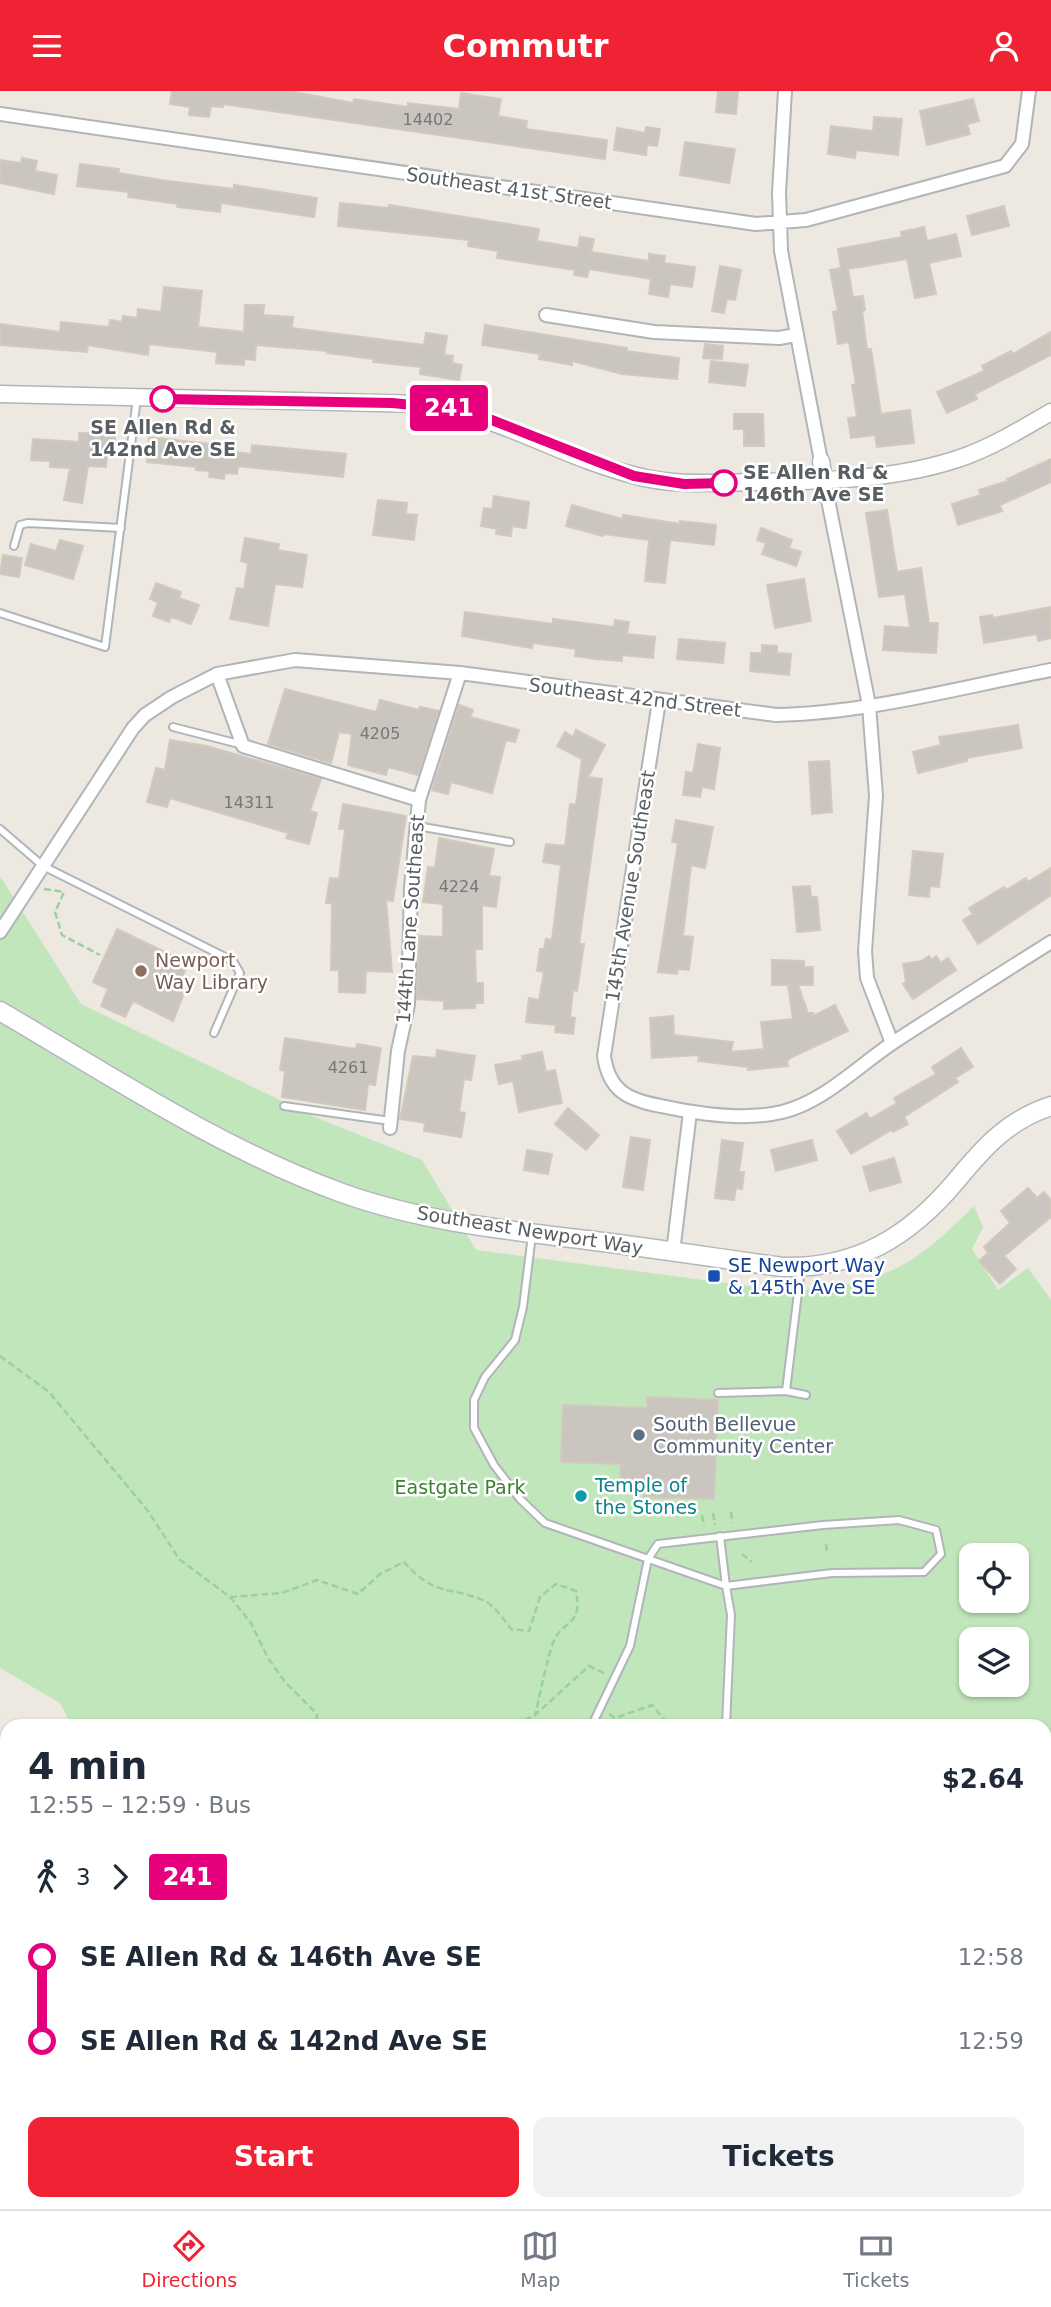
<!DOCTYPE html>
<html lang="en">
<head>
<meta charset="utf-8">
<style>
  :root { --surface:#fff; --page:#f2f2f3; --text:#1f2937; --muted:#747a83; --line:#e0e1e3; --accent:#f02334 }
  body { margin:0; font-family:"DejaVu Sans",sans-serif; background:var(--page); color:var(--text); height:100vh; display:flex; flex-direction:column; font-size:26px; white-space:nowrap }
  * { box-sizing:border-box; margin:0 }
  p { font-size:23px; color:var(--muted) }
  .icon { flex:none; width:38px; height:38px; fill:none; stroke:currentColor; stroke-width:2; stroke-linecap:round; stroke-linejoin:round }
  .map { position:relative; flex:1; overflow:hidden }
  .panel { position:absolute; left:0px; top:1628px; width:1052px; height:492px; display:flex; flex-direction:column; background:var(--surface); border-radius:21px 21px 0 0; box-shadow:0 2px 5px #0004 }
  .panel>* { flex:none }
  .badge { padding:0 14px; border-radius:5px; font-size:24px; line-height:46px }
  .fabs { position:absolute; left:959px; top:1452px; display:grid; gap:14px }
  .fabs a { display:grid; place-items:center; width:70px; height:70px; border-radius:14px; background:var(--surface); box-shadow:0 2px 5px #0004; font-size:35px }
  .map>.badge { position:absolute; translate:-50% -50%; box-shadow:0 0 0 4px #fff }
  .legs { display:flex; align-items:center; gap:10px; height:77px; padding:0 28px; font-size:23px }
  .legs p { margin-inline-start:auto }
  .summary { display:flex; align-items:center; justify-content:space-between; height:119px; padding:0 28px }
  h1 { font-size:38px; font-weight:700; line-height:52px }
  .action { display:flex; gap:14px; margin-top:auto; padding:14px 28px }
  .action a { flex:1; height:80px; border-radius:14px; background:var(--accent); color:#fff; font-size:28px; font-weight:700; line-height:80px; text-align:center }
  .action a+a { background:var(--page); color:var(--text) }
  ul { padding:0 28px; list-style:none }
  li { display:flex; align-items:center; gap:24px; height:84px; font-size:26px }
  li i { display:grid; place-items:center; width:10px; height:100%; margin:0 9px; background:currentColor }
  li i::after { content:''; width:18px; height:18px; margin:-9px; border:5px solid; border-radius:50%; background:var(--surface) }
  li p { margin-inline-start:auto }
  li:first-child i { background:linear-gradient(#0000 50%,currentColor 0) }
  li:last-child i { background:linear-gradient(currentColor 50%,#0000 0) }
  header { display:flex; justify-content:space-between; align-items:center; height:91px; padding:0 28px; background:var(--accent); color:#fff; font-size:32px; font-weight:700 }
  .tabs { display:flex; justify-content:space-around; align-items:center; height:98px; border-top:2px solid var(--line); background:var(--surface); font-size:19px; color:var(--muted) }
  .tabs a { display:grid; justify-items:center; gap:4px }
  .tabs .current { color:var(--accent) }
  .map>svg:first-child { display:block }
  .industrial { fill:#dddad5 }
  .green { fill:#c2e6bb; fill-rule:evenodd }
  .building { fill:#cac5bf; stroke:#d2c9be; stroke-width:2 }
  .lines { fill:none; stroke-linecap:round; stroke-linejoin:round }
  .service-casing { stroke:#b1b5b9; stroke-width:10 }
  .minor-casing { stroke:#b1b5b9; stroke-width:16 }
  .tertiary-casing { stroke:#b1b5b9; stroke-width:19 }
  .secondary-casing { stroke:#b2b7bc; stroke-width:21 }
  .path { stroke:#9ad19f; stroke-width:2.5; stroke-dasharray:7 3.5; stroke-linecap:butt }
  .service { stroke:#fff; stroke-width:6 }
  .minor { stroke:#fff; stroke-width:12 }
  .tertiary { stroke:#fff; stroke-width:16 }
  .secondary { stroke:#fff; stroke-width:18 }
  .line-1-casing { stroke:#fff; stroke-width:16 }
  .line-1 { stroke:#e6007e; stroke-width:10 }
  .stop-1-dot { fill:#fff; stroke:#e6007e; stroke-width:3.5 }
  .education-dot { fill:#8d6e63; stroke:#fff; stroke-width:2.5 }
  .transit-dot { fill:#1a4fb4; stroke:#fff; stroke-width:2.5 }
  .service-dot { fill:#5c6f8a; stroke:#fff; stroke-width:2.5 }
  .culture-dot { fill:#0f9aa8; stroke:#fff; stroke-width:2.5 }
  .labels { text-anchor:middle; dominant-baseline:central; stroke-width:5; stroke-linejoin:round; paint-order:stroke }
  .number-label { font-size:16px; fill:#757879 }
  .street-label { font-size:19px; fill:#595e62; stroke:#fff }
  .stop-label { font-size:19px; font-weight:bold; fill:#595e62; stroke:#fff }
  .education-label { font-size:19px; fill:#785e54; stroke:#fff; text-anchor:start }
  .transit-label { font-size:19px; fill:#164399; stroke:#fff; text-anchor:start }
  .service-label { font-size:19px; fill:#4e5e75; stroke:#fff; text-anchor:start }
  .culture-label { font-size:19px; fill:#0d838f; stroke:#fff; text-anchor:start }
  .park-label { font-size:19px; fill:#3a8230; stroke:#fff }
</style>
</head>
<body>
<header><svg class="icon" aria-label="menu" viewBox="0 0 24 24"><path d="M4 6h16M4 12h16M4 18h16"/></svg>Commutr<svg class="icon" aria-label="person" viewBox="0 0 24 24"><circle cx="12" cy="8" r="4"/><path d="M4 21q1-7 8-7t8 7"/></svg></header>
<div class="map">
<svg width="1051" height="2118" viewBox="0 0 1051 2118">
  <rect width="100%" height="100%" fill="#ede8e0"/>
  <path class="industrial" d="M700,2112H939L936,2118H704Z"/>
  <path class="green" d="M0,785L81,913L315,1026L422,1069L476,1159L772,1198C821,1201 876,1194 917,1165C938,1151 956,1132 974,1115L983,1136L972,1158L998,1199L1028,1177L1051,1209V2118H936L939,2112H1045V1634H672L647,1631L642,1634H71L60,1612L0,1577ZM971,1465H1017V1510H971ZM971,1549H1017V1594H971Z
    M118,2112H269L268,2118H118Z"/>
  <path class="building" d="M172,0H289L353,12L354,8L408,16V12L459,18L461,2L501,8L498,25L527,30L526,38L607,49L605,68L223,13V16L211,15L209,26L189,24L190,16L170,13Z
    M718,0H738L736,23L716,21Z
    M973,8L979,30L967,33L970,43L927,54L920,20Z
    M874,26L902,28L898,64L856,59L855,67L828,63L831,35L873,40Z
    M646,36L660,38L657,55L647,54L646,64L614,59L617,37L645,42Z
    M685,51L735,58L729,92L680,84Z
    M22,67L37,70L35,80L57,84L54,103L0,92V69L21,72Z
    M80,73L119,78L118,82L168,90L234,98V94L317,107L314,126L221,112L220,121L177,116L178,113L128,106L129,101L77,95Z
    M340,112L389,117V114L539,138L537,150L578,157L580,146L594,148L591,161L649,170V163L665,165L664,172L695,176L692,196L670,193L668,206L649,203L651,188L589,178L587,186L574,184L575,179L497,167L498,160L468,155L469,149L338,135Z
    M1004,115L1009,135L972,144L967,125Z
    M924,136L927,150L956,143L961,165L929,172L936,203L915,207L907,168L848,178L853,206L863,205L865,219L862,220L867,258H871L881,323L910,319L914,352L877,356L875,344L851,347L848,327L857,326L852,294L856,293L849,251L838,253L833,221L838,220L830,179L841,177L838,158L902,146L901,141Z
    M720,175L741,179L735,209L727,208L724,222L712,220Z
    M164,196L202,200L198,236L244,241L245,214H264L263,224L293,226L292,237L424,254L426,242L447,245L444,264L453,265L452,272L462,274L459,289L420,283L421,276L373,271L374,268L327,262L328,260L256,254L255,269L244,268V274L216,272L217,261L149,253L148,264L88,254L87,261L0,254V233L60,241L61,231L109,236L110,229L122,231L123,225L137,227L138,218L161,221Z
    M485,234L627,257L626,260L679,267L677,288L622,283L572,270V274L539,268L540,263L482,254Z
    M1051,241V264L975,303L977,308L947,322L937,301L984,280L982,275L1011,260L1013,263Z
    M705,253L723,255L722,268L703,267Z
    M711,270L748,274L745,295L709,291Z
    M734,323H763L764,355H744V338H734Z
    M79,342L115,343V366L107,365L106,376L88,375L82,412L64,409L70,377L50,376V370L31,369L33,348L79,351Z
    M149,346L210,353V358L251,363L252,354L346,363L343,386L238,375L237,383L225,382L224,388L209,386L210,380L196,379V376L147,371Z
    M1051,368V391L1000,414L1002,420L958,434L952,413L981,404L979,399L1008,390L1007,388Z
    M494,405L529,411L526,437L512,435L511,445L496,443L497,438L481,435L484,417L492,418Z
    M378,409L407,412L406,423L417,424L414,449L373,444Z
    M572,414L622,428L623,424L680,433V430L716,434L714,454L670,449L665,492L645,490L649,449L604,443L603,445L566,435Z
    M887,419L897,481L921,477L929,532H938L936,562L883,559L885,535L910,537L905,503L879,506L866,422Z
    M761,437L792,449L789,457L801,461L796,475L762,463L766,452L757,449Z
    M245,447L279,453L278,459L307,464L302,496L275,493L268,535L230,528L237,497L244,498L248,472L241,470Z
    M60,449L83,455L73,488L25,474L31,453L56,460Z
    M3,464L22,467L19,486L0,483Z
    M804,488L811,530L775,537L767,494Z
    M156,492L181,501L179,507L199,514L191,533L171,526L169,531L153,525L158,511L150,508Z
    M1051,516V547L1038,550L1037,543L984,552L980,526L992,524L993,527Z
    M465,521L553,533V528L614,536L615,529L629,531L627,543L655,546L653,567L622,564V570L595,568L575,565L576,558L533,552L532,557L462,545Z
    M679,548L725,552L723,572L677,568Z
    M762,554L777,555V562L791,563L789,584L750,580L751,562H762Z
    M285,598L376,621L380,609L419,619L420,616L439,620L418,684L388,676L386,684L348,674L352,643L339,641L331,672L268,653Z
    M459,614L473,619L470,626L519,639L515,651L506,649L492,702L451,691L448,703L432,699Z
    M1018,634L1022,657L967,667V670L918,682L913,661L941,654L939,646Z
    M576,639L605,654L588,686L602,688L579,853H584L577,900L573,899L570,926L575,927L573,943L555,941L556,934L526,931L529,907L539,909L544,881L537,880L540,858H544L546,848L552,849L561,774L543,771L546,753L565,755L570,713L576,714L582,668L557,655L565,641L573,646Z
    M170,649L207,655L321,688L310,720L317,722L309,753L286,747L288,742L170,707L167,716L147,711L156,677L165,679Z
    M698,653L720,657L714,698L702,696L700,706L683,704L686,681L693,682Z
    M829,670L832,721L812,723L809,671Z
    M343,713L406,725L393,810L386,809L392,881L366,880L365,902L339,901V879H331L332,812H326L330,787L339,788L345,738H339Z
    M676,729L713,736L705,777L691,774L683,845L693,846L689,879L678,878L677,883L658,881L678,752L672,751Z
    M439,747L494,758L489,785L500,786L496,816L482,814V858H475L476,892H483V912H475V917L444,918V910L417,908L419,845L443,846V813L423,811L428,776L435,777Z
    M913,760L943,763L939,796L930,795L929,806L909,804Z
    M1051,777V804L978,853L963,829L973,823L969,817L1004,796L1006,799L1026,787L1028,791Z
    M810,795L811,806H817L820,839L797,841L793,796Z
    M117,838L188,872L181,889L188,892L173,930L133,910L125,926L101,915L108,898L93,891Z
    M929,865L932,869L936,865L941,872L948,867L956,879L913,908L903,893L906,890L903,873L921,870Z
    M772,869L804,870V876H813V894H798L808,922H813V925L835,914L848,940L792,966L787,970L788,975L748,979V976L698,970L699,964L652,967L650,927L673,925L674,944L733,951L731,961L764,958L761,931L793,928L788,894H772Z
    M285,947L356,958L357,953L381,957L375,994L368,993L365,1019L282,1006L285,980L280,979Z
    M961,957L973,976L955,987L958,991L904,1026L908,1033L893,1041L891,1039L851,1063L837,1040L866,1022L870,1028L897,1012L894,1007L936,983L932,976Z
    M437,959L475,965L471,989L464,988L459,1021L465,1022L461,1046L424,1040L425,1032L400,1028L413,965L436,967Z
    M542,961L546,981L555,979L562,1012L519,1021L513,990L499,993L495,974L523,969L522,965Z
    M568,1017L599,1044L586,1059L555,1033Z
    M631,1046L650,1049L643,1099L623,1096Z
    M722,1049L743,1052L739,1081H744L742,1098L736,1097L734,1109L715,1107Z
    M812,1049L817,1069L776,1080L771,1059Z
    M527,1059L552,1063L548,1083L524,1079Z
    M894,1067L901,1091L870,1100L863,1076Z
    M1028,1097L1037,1107L1044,1101L1051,1109V1126L1004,1165L1016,1178L1000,1193L979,1170L988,1162L984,1156L1010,1132L1001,1120Z
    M647,1306L718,1309L714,1408L644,1406V1398L620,1397L621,1373L561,1371L563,1314L647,1317Z"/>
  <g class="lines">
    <g class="service-casing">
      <path id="service" d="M14,455L20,434L28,432L121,437
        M0,522L105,556L137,307
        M173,636L243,654
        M417,735L510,751
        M0,738L43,775L233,870L240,882L214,942
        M284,1015L390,1030
        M532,1144L523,1216L515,1249L485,1286L474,1309V1337L494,1374L520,1408L545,1432L726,1495L731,1524L726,1634
        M786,1300L801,1177
        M718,1302L786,1300L806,1304
        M592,1634L630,1555L648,1468L658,1453L823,1434L899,1429L936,1439L941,1463L924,1481L832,1482L726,1495L720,1445"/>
    </g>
    <g class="minor-casing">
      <path id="minor" d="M785,0L779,102L781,160L821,370
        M0,23L756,133L806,129L1005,75L1022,53L1029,0
        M546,224L654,241L779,247L796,244
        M824,389L869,614L876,705L865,860L867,887L892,952
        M217,583L243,655L419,709
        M659,610L604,965C609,1000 628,1009 661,1015C698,1023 745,1030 782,1021C824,1011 859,974 894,951C946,917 999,884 1051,851
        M0,841L133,637L145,624L172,606L217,583L295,569L460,582L776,624C868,622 961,596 1051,579
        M390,1037L398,960L408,914L411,797L419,709L460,582
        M673,1161L690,1021
        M0,1692L7,1701
        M0,1958L7,1934
        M0,2021L7,2040
        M38,2112L40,2118
        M353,2118L354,2112
        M554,2118V2112"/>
    </g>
    <g class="tertiary-casing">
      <path id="tertiary" d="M0,303L421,313C499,324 559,365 633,384C671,395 711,392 750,391C821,390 897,390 966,365C996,354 1023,337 1051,321
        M821,370L824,389"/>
    </g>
    <g class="secondary-casing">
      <path id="secondary" d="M0,920C111,985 221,1058 342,1102C420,1130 505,1139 587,1149C652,1157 717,1167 782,1176C856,1178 909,1146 956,1090C984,1056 1008,1029 1051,1015"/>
    </g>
    <path class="path" d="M44,798L64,801L55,821L62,844L100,864
      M0,1265L49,1301L148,1420L179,1468L230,1506L251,1532L268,1567L285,1591L317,1623L316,1634
      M731,1421L732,1432
      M713,1422L715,1434
      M702,1424L704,1435
      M826,1453L827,1462
      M742,1463L752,1471
      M230,1506L282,1502L317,1489L358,1503L380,1483L404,1471C436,1507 448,1494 485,1510C495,1515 504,1529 511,1538L529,1540L540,1506L556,1493L576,1500C583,1537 562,1528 553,1552C545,1575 541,1600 535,1624
      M609,1623L615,1627L652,1614L669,1634
      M515,1634L535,1624L589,1575L606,1583"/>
    <use href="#service" class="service"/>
    <use href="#minor" class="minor"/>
    <use href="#tertiary" class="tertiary"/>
    <use href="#secondary" class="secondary"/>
  </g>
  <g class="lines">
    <g class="line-1-casing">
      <path id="line-1" d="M163,308L392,312L455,318L484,326L634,385L684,393L724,392"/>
    </g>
    <use href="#line-1" class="line-1"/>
  </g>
  <g class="stop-1-dot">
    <circle cx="163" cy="308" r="12"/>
    <circle cx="724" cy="392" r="12"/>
  </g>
  <circle class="education-dot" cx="141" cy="880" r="7"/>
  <rect class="transit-dot" x="707" y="1178" width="14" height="14" rx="3.5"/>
  <circle class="service-dot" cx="639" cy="1344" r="7"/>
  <circle class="culture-dot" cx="581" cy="1405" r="7"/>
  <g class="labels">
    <g class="number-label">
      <text x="428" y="28">14402</text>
      <text x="380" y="642">4205</text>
      <text x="249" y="711">14311</text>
      <text x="459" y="795">4224</text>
      <text x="348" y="976">4261</text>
    </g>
    <g class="street-label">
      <text transform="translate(509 97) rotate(8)">Southeast 41st Street</text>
      <text transform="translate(635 606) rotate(7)">Southeast 42nd Street</text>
      <text transform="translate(630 795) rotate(-81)">145th Avenue Southeast</text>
      <text transform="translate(410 828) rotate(-86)">144th Lane Southeast</text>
      <text transform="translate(530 1139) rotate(9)">Southeast Newport Way</text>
    </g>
    <g class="stop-label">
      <text x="163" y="336">SE Allen Rd &amp;<tspan x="163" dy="22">142nd Ave SE</tspan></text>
      <text x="743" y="381" text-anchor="start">SE Allen Rd &amp;<tspan x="743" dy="22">146th Ave SE</tspan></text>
    </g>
    <g class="education-label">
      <text x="155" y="869">Newport<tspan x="155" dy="22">Way Library</tspan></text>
    </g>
    <g class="transit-label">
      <text x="728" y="1174">SE Newport Way<tspan x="728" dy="22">&amp; 145th Ave SE</tspan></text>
    </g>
    <g class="service-label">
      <text x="653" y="1333">South Bellevue<tspan x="653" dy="22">Community Center</tspan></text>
    </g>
    <g class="culture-label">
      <text x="595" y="1394">Temple of<tspan x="595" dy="22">the Stones</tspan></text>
    </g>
    <g class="park-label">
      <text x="460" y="1396">Eastgate Park</text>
    </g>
  </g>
</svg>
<div class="fabs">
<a><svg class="icon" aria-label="locate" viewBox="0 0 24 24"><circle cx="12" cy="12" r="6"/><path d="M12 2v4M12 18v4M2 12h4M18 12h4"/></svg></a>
<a><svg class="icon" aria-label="layers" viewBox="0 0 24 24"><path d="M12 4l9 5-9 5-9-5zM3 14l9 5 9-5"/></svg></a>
</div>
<b class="badge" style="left:449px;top:317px;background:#e6007e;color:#fff">241</b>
<section class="panel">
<div class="summary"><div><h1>4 min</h1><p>12:55 – 12:59 · Bus</p></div><b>$2.64</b></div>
<div class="legs"><svg class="icon" aria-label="walk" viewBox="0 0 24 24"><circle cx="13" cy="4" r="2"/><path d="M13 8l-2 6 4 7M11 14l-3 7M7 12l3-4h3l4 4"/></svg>3<svg class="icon" aria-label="forward" viewBox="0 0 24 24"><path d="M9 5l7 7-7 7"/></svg><b class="badge" style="background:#e6007e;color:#fff">241</b></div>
<ul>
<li><i style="color:#e6007e"></i><b>SE Allen Rd &amp; 146th Ave SE</b><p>12:58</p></li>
<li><i style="color:#e6007e"></i><b>SE Allen Rd &amp; 142nd Ave SE</b><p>12:59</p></li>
</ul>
<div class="action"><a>Start</a><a>Tickets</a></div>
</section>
</div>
<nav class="tabs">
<a class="current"><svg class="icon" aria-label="directions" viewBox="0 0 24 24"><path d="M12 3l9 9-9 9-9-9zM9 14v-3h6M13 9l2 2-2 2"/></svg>Directions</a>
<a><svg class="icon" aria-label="map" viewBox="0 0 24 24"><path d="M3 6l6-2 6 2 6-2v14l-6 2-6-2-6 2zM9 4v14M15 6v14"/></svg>Map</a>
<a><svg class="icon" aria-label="tickets" viewBox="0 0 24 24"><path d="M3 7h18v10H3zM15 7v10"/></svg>Tickets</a>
</nav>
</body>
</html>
